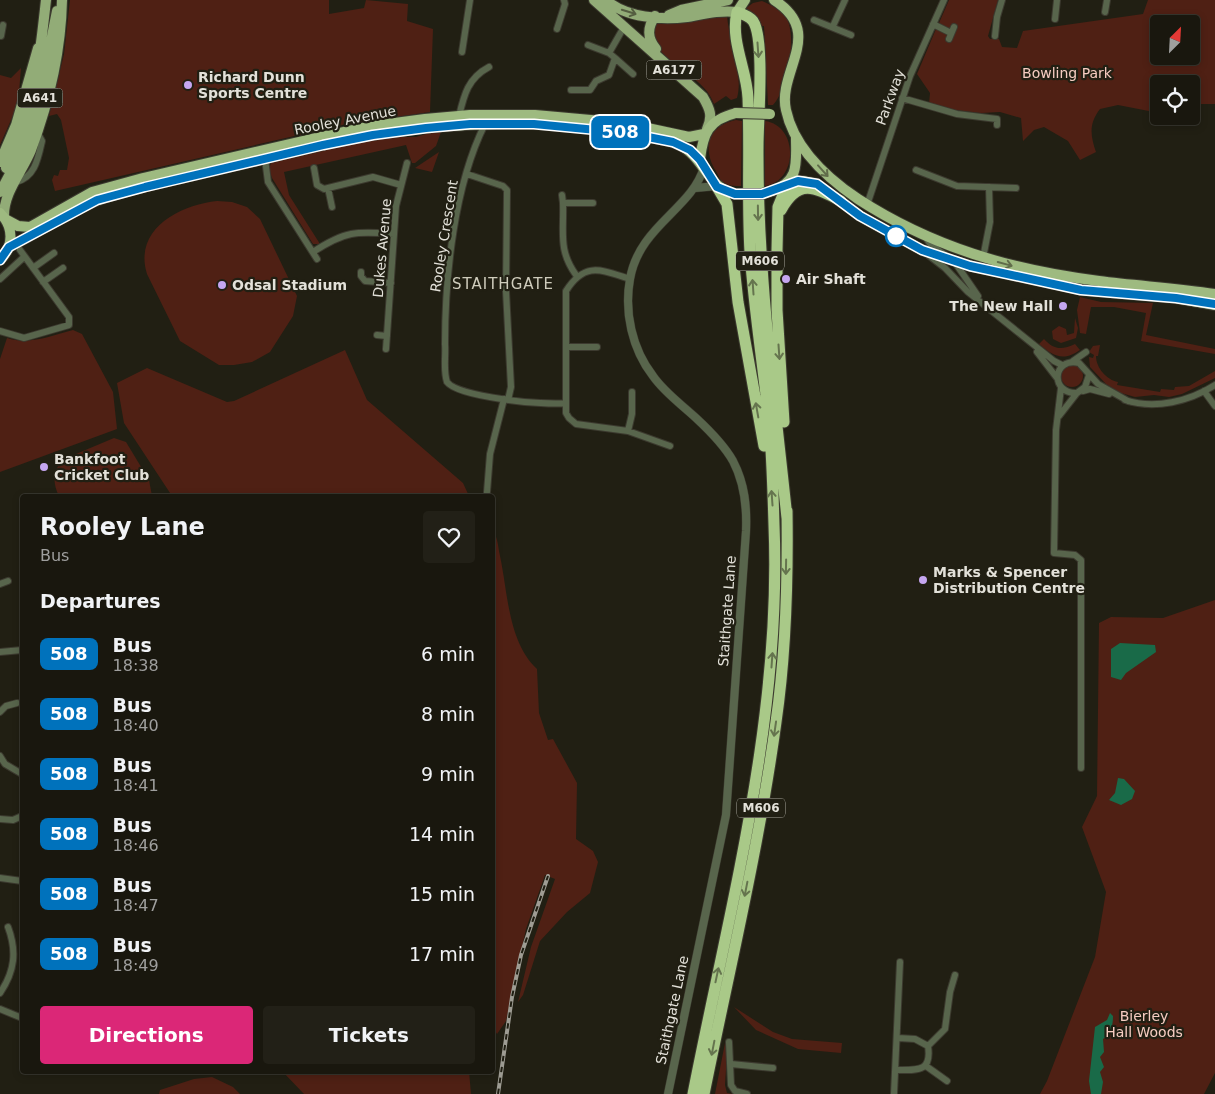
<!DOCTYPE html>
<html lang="en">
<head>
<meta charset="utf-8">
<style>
  :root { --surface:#19170e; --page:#222017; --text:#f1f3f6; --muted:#9f9f9e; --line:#37362e; --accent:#db2777 }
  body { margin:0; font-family:"DejaVu Sans",sans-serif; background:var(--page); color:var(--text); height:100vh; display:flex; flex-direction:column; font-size:19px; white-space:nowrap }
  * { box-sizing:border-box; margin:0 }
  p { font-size:16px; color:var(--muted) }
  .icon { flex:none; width:28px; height:28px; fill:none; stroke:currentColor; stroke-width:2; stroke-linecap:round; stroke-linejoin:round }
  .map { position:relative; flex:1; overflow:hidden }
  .sheet { position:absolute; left:20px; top:494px; width:475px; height:580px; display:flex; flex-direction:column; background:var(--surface); border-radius:5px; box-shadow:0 2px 8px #0003,0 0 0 1px var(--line) }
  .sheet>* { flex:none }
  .badge { padding:0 10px; border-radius:8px; font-size:18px; line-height:32px }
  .needle { width:32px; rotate:24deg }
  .buttons { position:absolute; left:1150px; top:15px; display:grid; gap:10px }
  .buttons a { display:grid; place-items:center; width:50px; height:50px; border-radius:5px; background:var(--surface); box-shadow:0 2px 8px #0003,0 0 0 1px var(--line); font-size:25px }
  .map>.badge { position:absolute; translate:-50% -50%; box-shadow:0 0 0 2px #fff }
  h2 { padding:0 20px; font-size:19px; line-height:45px }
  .round { display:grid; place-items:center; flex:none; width:52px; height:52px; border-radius:5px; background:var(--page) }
  .headline { display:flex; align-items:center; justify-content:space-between; height:85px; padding:0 20px }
  h1 { font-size:24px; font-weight:700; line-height:38px }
  .primary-button { display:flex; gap:10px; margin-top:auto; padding:10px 20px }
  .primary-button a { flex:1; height:58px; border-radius:5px; background:var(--accent); color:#fff; font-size:20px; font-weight:700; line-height:58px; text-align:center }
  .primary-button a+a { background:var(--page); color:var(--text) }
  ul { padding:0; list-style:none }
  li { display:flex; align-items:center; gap:15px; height:60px; padding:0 20px }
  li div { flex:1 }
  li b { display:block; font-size:19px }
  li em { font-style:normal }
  li .badge { min-width:55px; font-weight:700; text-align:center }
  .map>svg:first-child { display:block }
  .green { fill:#4f2014; fill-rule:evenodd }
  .water { fill:#196a48 }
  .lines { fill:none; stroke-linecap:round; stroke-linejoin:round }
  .minor-casing { stroke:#3c3a2f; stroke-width:8 }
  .tertiary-casing { stroke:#3c3a2f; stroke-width:9 }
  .primary-casing { stroke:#3c3a2f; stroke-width:12 }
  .trunk-casing { stroke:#3c3a2f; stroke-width:12 }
  .motorway-casing { stroke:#3c3a2f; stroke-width:13 }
  .minor { stroke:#58654c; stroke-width:6 }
  .tertiary { stroke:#58654c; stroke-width:8 }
  .primary { stroke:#92ac77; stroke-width:10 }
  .trunk { stroke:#9eba80; stroke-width:10 }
  .motorway { stroke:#a9c988; stroke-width:11 }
  .rail-casing { stroke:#9e9c93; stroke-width:4 }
  .rail { stroke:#211f13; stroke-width:2; stroke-dasharray:5.5; stroke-linecap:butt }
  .trunk-bridge-casing { stroke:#3c3a2f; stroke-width:12; stroke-linecap:butt }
  .trunk-bridge { stroke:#9eba80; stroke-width:10 }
  .oneway { stroke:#545e40 }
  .oneway2 { stroke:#65744e }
  .oneway3 { stroke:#606c4a }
  .line-casing { stroke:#fff; stroke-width:11 }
  .line { stroke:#0072bc; stroke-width:8 }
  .poi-dot { fill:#c5a6f0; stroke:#211f13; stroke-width:2 }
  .stop-dot { fill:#fff; stroke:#0072bc; stroke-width:2.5 }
  .labels { text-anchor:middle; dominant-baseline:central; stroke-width:4.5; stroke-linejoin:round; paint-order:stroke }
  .shield { fill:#211f13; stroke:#a9a79e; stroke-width:1 }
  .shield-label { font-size:12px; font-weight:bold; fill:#e3e1d9 }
  .park-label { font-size:14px; fill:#f6ccc1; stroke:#211f13 }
  .poi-label { font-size:14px; font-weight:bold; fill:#e3e1d9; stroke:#211f13; text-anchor:start }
  .street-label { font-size:14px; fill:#e3e1d9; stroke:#211f13 }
  .neighbourhood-label { font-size:15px; letter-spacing:1px; fill:#cfccbc; stroke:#211f13 }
</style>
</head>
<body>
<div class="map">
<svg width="1215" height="1094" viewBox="0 0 1215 1094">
  <rect width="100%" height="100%" fill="#211f13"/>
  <path class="green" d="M70,0H329V14L364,8L366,0L408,4L407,21L433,29L430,112L347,124L55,191L52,180L54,175L58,176L60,170H67L69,158L61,120L57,114L49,116L64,54Z
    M949,0H998L988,36L990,39H999L1002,47L1017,48L1023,31L1143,14L1148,0H1215V104H1191V84H1159V113L1118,105L1100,109C1089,123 1090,135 1096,152L1080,160L1068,141L1044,127L1034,130L1023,141L1021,118L1000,112L981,113L947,109L929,104L930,93L917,74L936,29L948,33L950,28L946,29L939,23ZM1159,24H1191V56H1159Z
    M762,1C771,5 782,10 787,19C797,39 788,89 773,105H768L764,26H761L757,17L746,8L753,3Z
    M727,14C728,40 744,74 737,98L731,100L726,96L714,104C705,79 675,69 659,49C656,45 654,39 652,34L657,21Z
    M21,68L18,104L0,145V75L11,78Z
    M736,120L742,121L741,186C735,186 727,186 722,182C719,178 717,172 714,168C702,145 710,125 736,120Z
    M765,121C799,126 798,181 765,186Z
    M441,132L436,146L415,163H412L406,145L284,172L289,195L320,244H313L272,178L269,169L271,163L351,144L394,137H416L429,133Z
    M439,152L432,172L415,168Z
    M217,201L232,202L247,207L260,219L297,296L293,316L270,352L252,362L234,365H219L180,341L147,274C133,229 180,205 217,201Z
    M1080,297L1101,302L1153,303L1146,335L1215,349V354L1141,341L1146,313L1114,307H1091L1086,334L1080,333L1077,310Z
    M1075,318L1078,328L1076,338L1061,343L1053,339L1052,331L1059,326L1066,329L1067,335L1074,333Z
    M73,330L82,334L113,392L117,429L0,472V359L7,338C30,345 50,336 73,330Z
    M1044,339C1054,350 1062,350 1075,344L1080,350C1063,362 1053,356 1039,344Z
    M1100,345L1098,356H1096C1096,368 1107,380 1118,382L1117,385L1160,392L1161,389L1174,390L1175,387L1189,386L1215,371V378L1182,394L1169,397L1154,395L1135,397L1121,393L1106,384L1090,367L1089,357L1093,358L1094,355L1089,352L1093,346Z
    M345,350L367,400L463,483L469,496H172L124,423L117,383L147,368L227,402L234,401Z
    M1061 376a11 11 0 1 1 22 0a11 11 0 1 1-22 0Z
    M114,438L126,442L149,480L152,496H59C52,483 53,469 64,459Z
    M492,530C498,536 498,548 500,556C508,593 508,642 537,669L539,713L548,740L553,739L577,783L576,839L593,851L598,862L590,893L567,912L540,941L523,995L518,1002L531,947L555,879L545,875L526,929L506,1021L497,1034L492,1026Z
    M1215,600V1073L1204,1094H1040L1047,1081L1095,957L1106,892L1082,827L1097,796L1099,623L1111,617L1163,618Z
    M734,1007L773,1032L792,1039L842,1043L841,1053L798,1049L756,1030Z
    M728,1039L725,1085L727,1093L733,1094H715L725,1043Z
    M282,1071H469L471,1094H304Z
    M212,1077L233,1087L240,1094H159L160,1090L194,1079Z"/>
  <path class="water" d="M1120,643L1155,645L1156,652L1126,673L1121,680L1111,677V649Z
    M1118,778L1124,779L1135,791L1132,799L1121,805L1109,800L1115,793Z
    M1110,1013L1113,1016C1113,1025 1111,1035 1103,1039L1104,1052L1100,1057L1104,1067L1100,1072L1103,1082L1101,1094H1091L1089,1081L1095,1027L1107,1020Z"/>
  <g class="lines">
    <g class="minor-casing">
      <path id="minor" d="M1105,12L1107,0
        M1055,19L1057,0
        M814,20L851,35
        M933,24L951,33
        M833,26L845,0
        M557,29L565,4L564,0
        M1,36L3,25
        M995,36L997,17L1002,0
        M949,39L954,27
        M588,45L609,53
        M462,52L470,0
        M615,58L633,74
        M571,90H590L596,81L609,75L615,58L609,53L624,27
        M902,98L957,114L997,119V125
        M459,116C464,95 468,78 489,67
        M485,124C454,186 445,276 445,344C446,357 443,370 447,382C458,397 546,406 566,403
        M265,159L268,182L317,259
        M314,168L317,185L324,189L373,177L401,185
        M916,170L957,186L1016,188
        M467,174L503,186L507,190L506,291L511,387L508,400
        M16,182C35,177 38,159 42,141L37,132
        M328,188L332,207
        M562,195L563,203H593
        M563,203C564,233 558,250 576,275
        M867,205L910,76L944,0
        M926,238L931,245L954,261L978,296
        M313,252C345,231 356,231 394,234
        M927,254L945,268L968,292L1054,361L1062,365
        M983,258L990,222L989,187
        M33,268L54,253
        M361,272V276L365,281L391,283
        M0,279L24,257
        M630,279C601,270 585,261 566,291V413L569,418L576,424L628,431L670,446
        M43,282L63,268
        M0,331L24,338L69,325V317L20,250
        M377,335L387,336
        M567,347H597
        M386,349L396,206L407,163
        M1037,352L1057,378
        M1073,361L1086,352
        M1089,375L1085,387L1077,393C1050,394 1052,357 1079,363L1098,384L1128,401
        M1061,388L1056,430L1054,553L1075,555L1081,560V768
        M1083,391L1090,389L1109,394
        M1204,391L1215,406
        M1125,400C1155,410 1190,401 1215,385
        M1059,416L1077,393
        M628,431L632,414V392
        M487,492L490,454L504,399
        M0,584L8,581
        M0,652L22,650
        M0,712L6,706L17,703
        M0,756L5,764L22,774
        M0,819L13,820L22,816
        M0,878L22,881
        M0,993C15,971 17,951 8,927
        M0,1009L22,1018
        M729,1042L731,1085L735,1091L747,1094
        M928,1046L945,1029L950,992L955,975
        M731,1064L773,1068
        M926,1066L947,1081
        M896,1070C918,1070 932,1072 928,1046L915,1039L898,1038
        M894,1094L900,962"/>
    </g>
    <g class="tertiary-casing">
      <path id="tertiary" d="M695,188L717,186
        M668,1094L726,815L746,531C747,507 745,484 733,461C724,445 710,431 696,418C682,405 664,392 653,376C632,349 624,312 630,279C639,226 692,209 704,167"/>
    </g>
    <g class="primary-casing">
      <path id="primary" d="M594,0L703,97C710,109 713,116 707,129
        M606,0C626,18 662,20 687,17C704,14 720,10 737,12
        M669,15L681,10L728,0
        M655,16C647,28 647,38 656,49
        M0,162L16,125L38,48
        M6,168C35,110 39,63 46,0
        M0,192C37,130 43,80 57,11
        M4,217C3,193 22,172 31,150C49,102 61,52 62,0"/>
    </g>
    <g class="trunk-casing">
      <path id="trunk" d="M774,0C826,33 777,71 786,110C794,148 827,178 858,199C932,247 1011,270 1099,281C1137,286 1176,288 1215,294
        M737,12L745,0
        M700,159C703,134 708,120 736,113
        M788,183L802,181L817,184L860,216L922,250L970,266L1081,290L1176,298L1215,305
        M772,191C800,181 796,163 796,137
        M0,213C14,227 14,246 0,260
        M5,219L18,226L30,227L92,192L143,178L320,137L372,126L425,119L470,115H535L624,123L689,137L704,134
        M9,247C37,233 70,210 98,200C140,185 186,178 229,167C277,156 324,143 372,135C469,119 573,119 668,141C706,150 702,186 735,194"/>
    </g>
    <g class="motorway-casing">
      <path id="motorway" d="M717,187L727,204L738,302L764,446
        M781,210C798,179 814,186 841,201
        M784,422L777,310V250L778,207L787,185
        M693,1094C730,906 782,718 774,525C773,491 772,455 769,421C763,364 754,309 750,252C747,201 750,149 748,98C747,70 730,41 737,12C743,14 749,16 753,21C765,38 758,121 758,145C757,270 774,394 787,518
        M704,1094C729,971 759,847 776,722C786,653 788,581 787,511"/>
    </g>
    <use href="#minor" class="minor"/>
    <use href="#tertiary" class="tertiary"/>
    <use href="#primary" class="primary"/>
    <use href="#trunk" class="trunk"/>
    <use href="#motorway" class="motorway"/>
    <g class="rail-casing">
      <path id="rail" d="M498,1094L512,997L521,955L548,876"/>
    </g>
    <use href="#rail" class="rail"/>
    <g class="trunk-bridge-casing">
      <path id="trunk-bridge" d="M736,113L770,114
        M735,194H762L772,191"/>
    </g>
    <use href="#trunk-bridge" class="trunk-bridge"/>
  </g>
  <defs><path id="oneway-shaft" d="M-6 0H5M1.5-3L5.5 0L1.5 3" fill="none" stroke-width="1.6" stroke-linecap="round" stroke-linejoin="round" transform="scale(1.25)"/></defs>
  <use class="oneway" href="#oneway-shaft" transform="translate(629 12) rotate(17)"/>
  <g class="oneway2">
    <use href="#oneway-shaft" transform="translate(758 50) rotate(86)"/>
    <use href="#oneway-shaft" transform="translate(758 213) rotate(89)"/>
    <use href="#oneway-shaft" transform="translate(753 287) rotate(-94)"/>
    <use href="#oneway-shaft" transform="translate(779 352) rotate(86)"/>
    <use href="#oneway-shaft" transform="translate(757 410) rotate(-100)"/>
    <use href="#oneway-shaft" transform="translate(772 498) rotate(-94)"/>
    <use href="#oneway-shaft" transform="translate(786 567) rotate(91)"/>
    <use href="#oneway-shaft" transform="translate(772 660) rotate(-86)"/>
    <use href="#oneway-shaft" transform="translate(775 729) rotate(98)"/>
    <use href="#oneway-shaft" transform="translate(746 889) rotate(101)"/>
    <use href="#oneway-shaft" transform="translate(717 975) rotate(-78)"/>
    <use href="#oneway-shaft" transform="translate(713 1048) rotate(101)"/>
  </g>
  <g class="oneway3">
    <use href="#oneway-shaft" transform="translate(823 171) rotate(48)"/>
    <use href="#oneway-shaft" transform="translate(1005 264) rotate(15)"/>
  </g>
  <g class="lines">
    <g class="line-casing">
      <path id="line" d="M0,260L9,247L97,200L145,187L323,145L373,135L426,128L470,124H534L628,133L673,142L690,150L700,160L717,187L735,194H762L798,181L817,184L860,216L922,250L970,266L1081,290L1176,298L1215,304"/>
    </g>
    <use href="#line" class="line"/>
  </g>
  <g class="poi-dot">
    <circle cx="188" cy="85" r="5"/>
    <circle cx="786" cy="279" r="5"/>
    <circle cx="222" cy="285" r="5"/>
    <circle cx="1063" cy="306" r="5"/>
    <circle cx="44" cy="467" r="5"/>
    <circle cx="923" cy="580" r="5"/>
  </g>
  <circle class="stop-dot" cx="896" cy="236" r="10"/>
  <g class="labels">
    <g class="shield">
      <rect x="646.5" y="60.5" width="55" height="19" rx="4"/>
      <rect x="17.5" y="88.5" width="45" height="19" rx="4"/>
      <rect x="736" y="251.5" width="48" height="19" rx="4"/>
      <rect x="737" y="798.5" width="48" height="19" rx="4"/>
    </g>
    <g class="shield-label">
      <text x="674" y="70">A6177</text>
      <text x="40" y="98">A641</text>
      <text x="760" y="261">M606</text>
      <text x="761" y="808">M606</text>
    </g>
    <g class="park-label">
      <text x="1067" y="73">Bowling Park</text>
      <text x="1144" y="1016">Bierley<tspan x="1144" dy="16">Hall Woods</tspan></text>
    </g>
    <g class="poi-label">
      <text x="198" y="77">Richard Dunn<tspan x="198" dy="16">Sports Centre</tspan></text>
      <text x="796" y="279">Air Shaft</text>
      <text x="232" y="285">Odsal Stadium</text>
      <text x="1053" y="306" text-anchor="end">The New Hall</text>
      <text x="54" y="459">Bankfoot<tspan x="54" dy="16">Cricket Club</tspan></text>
      <text x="933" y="572">Marks &amp; Spencer<tspan x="933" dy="16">Distribution Centre</tspan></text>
    </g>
    <g class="street-label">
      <text transform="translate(890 97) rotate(-70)">Parkway</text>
      <text transform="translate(345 120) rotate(-11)">Rooley Avenue</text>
      <text transform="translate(444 236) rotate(-81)">Rooley Crescent</text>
      <text transform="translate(382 248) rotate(-85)">Dukes Avenue</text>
      <text transform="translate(727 611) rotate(-86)">Staithgate Lane</text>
      <text transform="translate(672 1010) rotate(-78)">Staithgate Lane</text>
    </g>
    <g class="neighbourhood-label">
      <text x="503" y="284">STAITHGATE</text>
    </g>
  </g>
</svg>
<div class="buttons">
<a><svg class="needle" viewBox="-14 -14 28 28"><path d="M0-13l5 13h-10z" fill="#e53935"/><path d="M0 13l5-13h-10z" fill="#9f9f9e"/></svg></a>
<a><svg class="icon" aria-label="locate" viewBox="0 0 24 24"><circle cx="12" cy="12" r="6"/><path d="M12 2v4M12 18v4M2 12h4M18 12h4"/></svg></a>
</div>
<b class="badge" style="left:620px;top:132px;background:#0072bc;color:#fff">508</b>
<section class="sheet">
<div class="headline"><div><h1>Rooley Lane</h1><p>Bus</p></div><a class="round"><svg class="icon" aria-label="heart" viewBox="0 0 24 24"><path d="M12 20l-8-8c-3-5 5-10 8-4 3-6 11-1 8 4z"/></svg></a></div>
<h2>Departures</h2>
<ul>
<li><span class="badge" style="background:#0072bc;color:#fff">508</span><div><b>Bus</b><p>18:38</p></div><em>6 min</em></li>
<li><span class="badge" style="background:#0072bc;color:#fff">508</span><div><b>Bus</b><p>18:40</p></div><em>8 min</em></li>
<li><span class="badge" style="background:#0072bc;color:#fff">508</span><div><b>Bus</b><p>18:41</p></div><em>9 min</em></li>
<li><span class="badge" style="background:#0072bc;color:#fff">508</span><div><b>Bus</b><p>18:46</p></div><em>14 min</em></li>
<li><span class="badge" style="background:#0072bc;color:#fff">508</span><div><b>Bus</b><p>18:47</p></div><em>15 min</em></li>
<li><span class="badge" style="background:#0072bc;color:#fff">508</span><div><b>Bus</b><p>18:49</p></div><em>17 min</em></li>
</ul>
<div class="primary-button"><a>Directions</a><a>Tickets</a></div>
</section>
</div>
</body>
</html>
